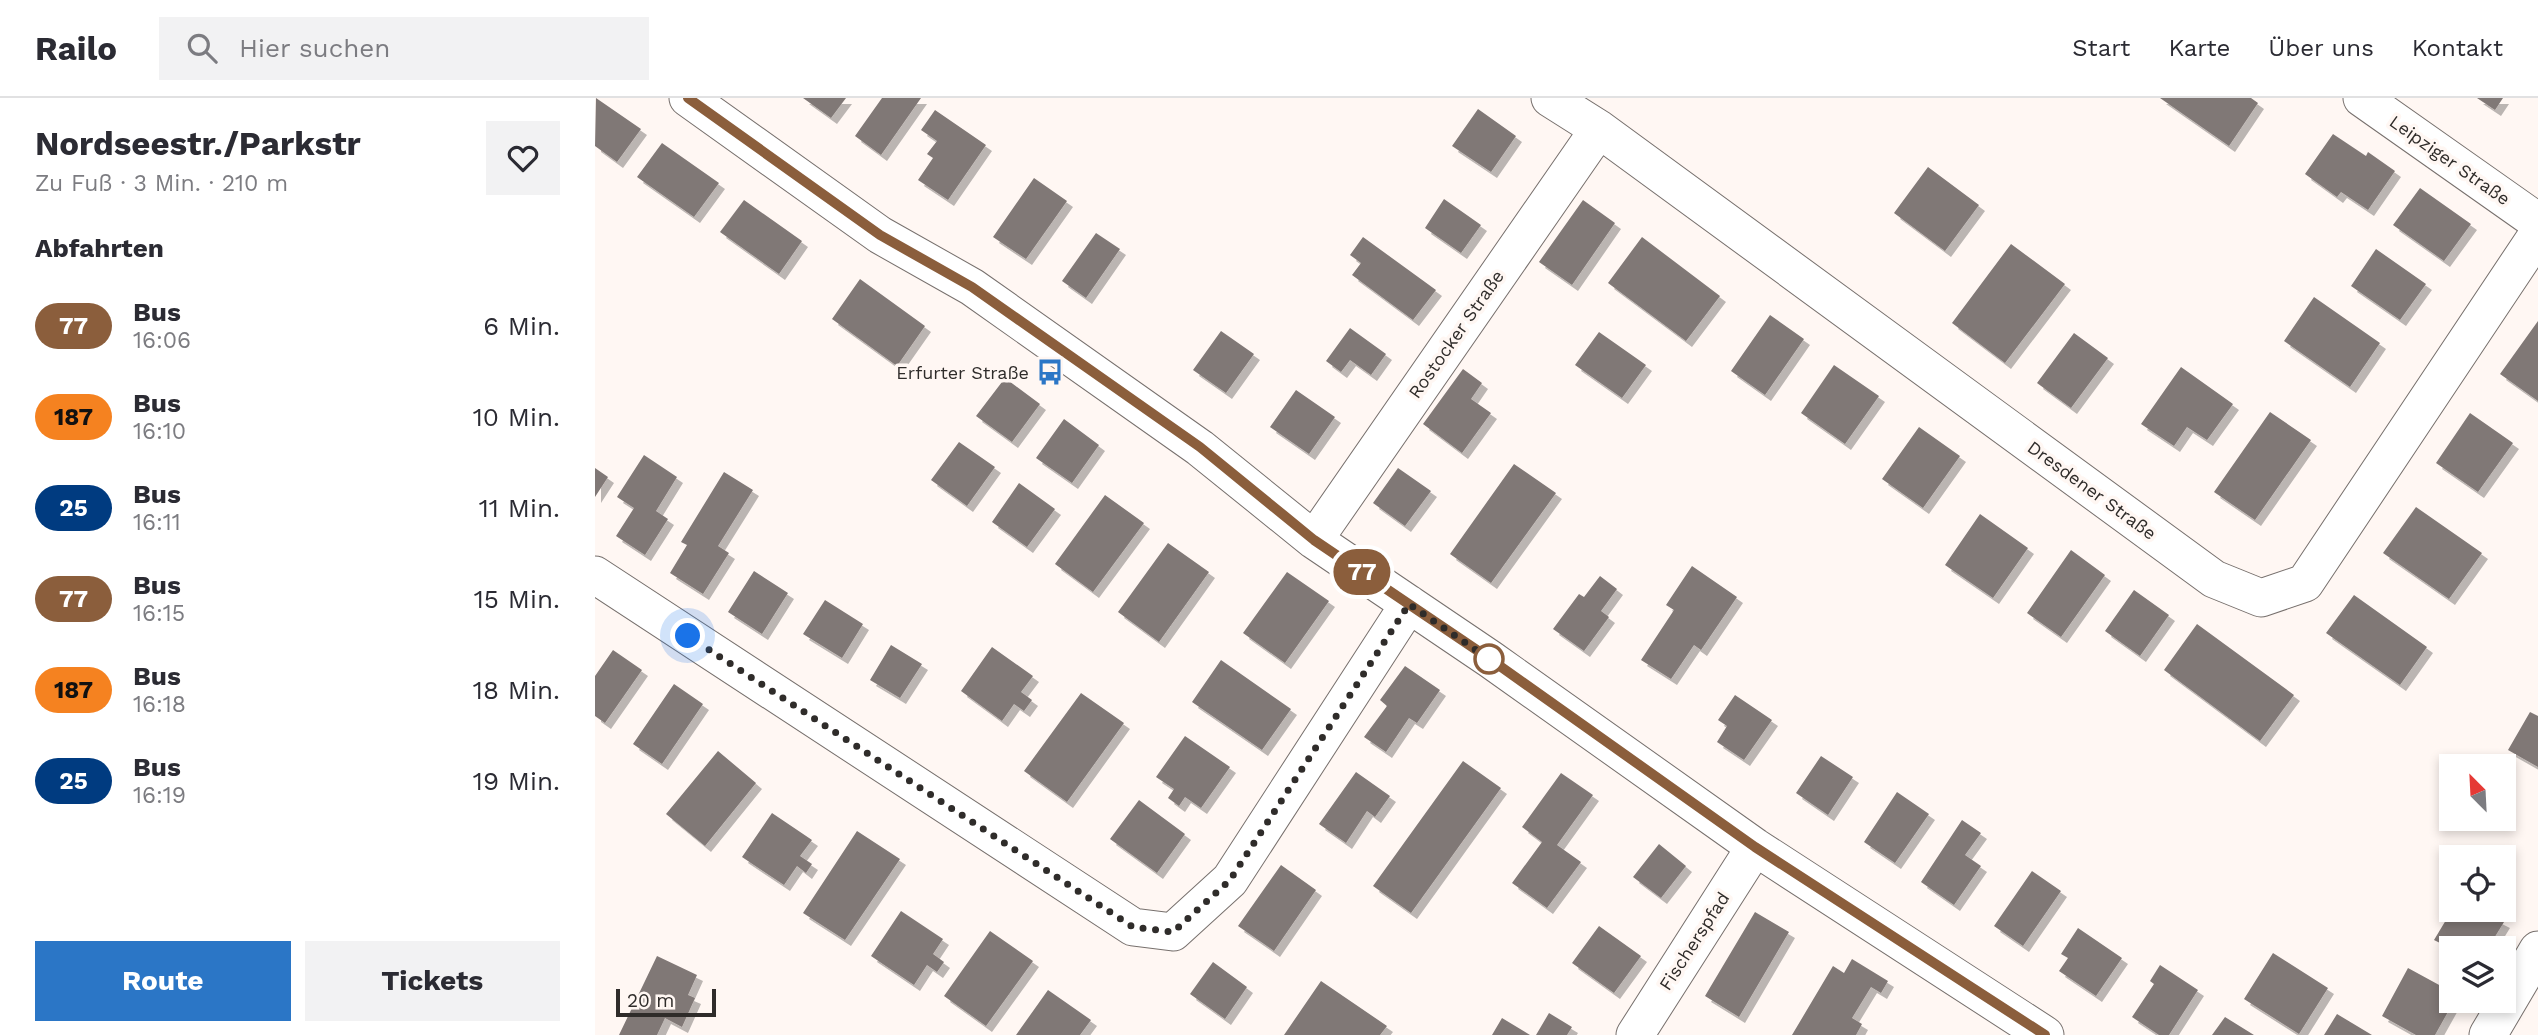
<!DOCTYPE html>
<html lang="de">
<head>
<meta charset="utf-8">
<style>
  :root { --surface:#fff; --page:#f2f2f3; --text:#2b2b33; --muted:#7c7c81; --line:#e1e1e2; --accent:#2b76c6 }
  body { margin:0; font-family:"Work Sans",sans-serif; background:var(--page); color:var(--text); height:100vh; display:flex; flex-direction:column; font-size:26px; white-space:nowrap }
  * { box-sizing:border-box; margin:0 }
  p { font-size:23px; color:var(--muted) }
  .icon { flex:none; width:38px; height:38px; fill:none; stroke:currentColor; stroke-width:2; stroke-linecap:round; stroke-linejoin:round }
  .map { position:relative; flex:1; overflow:hidden }
  .sheet { display:flex; flex-direction:column; background:var(--surface); width:595px }
  .sheet>* { flex:none }
  .badge { padding:0 14px; border-radius:23px; font-size:24px; line-height:46px }
  .needle { width:46px; rotate:336deg }
  .controls { position:absolute; left:1844px; top:656px; display:grid; gap:14px }
  .controls a { display:grid; place-items:center; width:77px; height:77px; border-radius:0px; background:var(--surface); box-shadow:0 4px 10px #0003; font-size:35px }
  .scale { position:absolute; left:21px; bottom:18px; width:100px; box-sizing:border-box; padding-left:7px; border:4px solid #2f2c2a; border-top:0; font-size:19px; line-height:24px; white-space:nowrap; color:#2f2c2a; -webkit-text-stroke:5px #fff7f3; paint-order:stroke }
  .you { position:absolute; width:35px; height:35px; margin:-18px; border:5px solid #fff; border-radius:50%; background:#1a73e8; box-shadow:0 0 0 10px #1a73e833 }
  .map>.badge { position:absolute; translate:-50% -50%; box-shadow:0 0 0 4px #fff }
  h2 { padding:0 35px; font-size:26px; line-height:63px }
  .round { display:grid; place-items:center; flex:none; width:74px; height:74px; border-radius:0px; background:var(--page) }
  .overview { display:flex; align-items:center; justify-content:space-between; height:119px; padding:0 35px }
  h1 { font-size:33px; font-weight:700; line-height:52px }
  .button { display:flex; gap:14px; margin-top:auto; padding:14px 35px }
  .button a { flex:1; height:80px; border-radius:0px; background:var(--accent); color:#fff; font-size:28px; font-weight:700; line-height:80px; text-align:center }
  .button a+a { background:var(--page); color:var(--text) }
  ul { padding:0; list-style:none }
  li { display:flex; align-items:center; gap:21px; height:91px; padding:0 35px }
  li div { flex:1 }
  li b { display:block; font-size:26px }
  li em { font-style:normal }
  li .badge { min-width:77px; font-weight:700; text-align:center }
  header { display:flex; align-items:center; gap:42px; box-sizing:border-box; height:98px; padding:0 35px; background:var(--surface); border-bottom:2px solid var(--line) }
  header strong { font-size:33px }
  nav { display:flex; gap:38px; margin-inline-start:auto; font-size:24px }
  .search { width:490px; height:63px; background:var(--page); display:flex; align-items:center; gap:18px; box-sizing:border-box; padding:0 24px; border-radius:0px; color:var(--muted); font-size:26px }
  main { display:flex; flex:1; min-height:0 }
  .map>svg:first-child { display:block }
  .building { fill:#807876; filter:url(#shadow) }
  .lines { fill:none; stroke-linecap:round; stroke-linejoin:round }
  .minor-casing { stroke:#77706d; stroke-width:39 }
  .minor { stroke:#fff; stroke-width:37 }
  .line-casing { stroke:#fff; stroke-width:16 }
  .line { stroke:#8b5e3c; stroke-width:10 }
  .walk { stroke:#2f2c2a; stroke-width:7; stroke-dasharray:0 12.6 }
  .stop-dot { fill:#fff; stroke:#8b5e3c; stroke-width:3.5 }
  .labels { text-anchor:middle; dominant-baseline:central; stroke-width:7; stroke-linejoin:round; paint-order:stroke }
  .street-label { font-size:18px; fill:#2f2c2a; stroke:#fff7f3 }
  .poi-label { font-size:18px; fill:#2f2c2a; stroke:#fff7f3; text-anchor:end }
</style>
</head>
<body>
<header>
<strong>Railo</strong>
<div class="search"><svg class="icon" aria-label="search" viewBox="0 0 24 24"><circle cx="10" cy="10" r="6"/><path d="M15 15l6 6"/></svg>Hier suchen</div>
<nav><a>Start</a><a>Karte</a><a>Über uns</a><a>Kontakt</a></nav>
</header>
<main>
<section class="sheet">
<div class="overview"><div><h1>Nordseestr./Parkstr</h1><p>Zu Fuß · 3 Min. · 210 m</p></div><a class="round"><svg class="icon" aria-label="heart" viewBox="0 0 24 24"><path d="M12 20l-8-8c-3-5 5-10 8-4 3-6 11-1 8 4z"/></svg></a></div>
<h2>Abfahrten</h2>
<ul>
<li><span class="badge" style="background:#8b5e3c;color:#fff">77</span><div><b>Bus</b><p>16:06</p></div><em>6 Min.</em></li>
<li><span class="badge" style="background:#f58220;color:#111">187</span><div><b>Bus</b><p>16:10</p></div><em>10 Min.</em></li>
<li><span class="badge" style="background:#003b80;color:#fff">25</span><div><b>Bus</b><p>16:11</p></div><em>11 Min.</em></li>
<li><span class="badge" style="background:#8b5e3c;color:#fff">77</span><div><b>Bus</b><p>16:15</p></div><em>15 Min.</em></li>
<li><span class="badge" style="background:#f58220;color:#111">187</span><div><b>Bus</b><p>16:18</p></div><em>18 Min.</em></li>
<li><span class="badge" style="background:#003b80;color:#fff">25</span><div><b>Bus</b><p>16:19</p></div><em>19 Min.</em></li>
</ul>
<div class="button"><a>Route</a><a>Tickets</a></div>
</section>
<div class="map">
<svg width="1943" height="937" viewBox="0 0 1943 937">
  <defs>
    <filter id="shadow"><feDropShadow dx="6" dy="6" stdDeviation="0" flood-color="#0004"/></filter>
  </defs>
  <rect width="100%" height="100%" fill="#fff7f3"/>
  <path class="building" d="M1,0L46,31L22,64L0,48Z
    M208,0H251L236,20Z
    M287,0H326L286,57L260,38Z
    M1565,0H1656L1663,5L1634,48Z
    M1882,0H1908L1900,12Z
    M883,11L921,38L896,74L857,48Z
    M340,12L391,47L353,102L323,82L338,60L332,56L342,43L326,32Z
    M1738,36L1771,58L1773,54L1800,73L1773,112L1746,94L1742,99L1710,76Z
    M67,45L124,85L99,119L42,79Z
    M1333,69L1384,107L1350,153L1299,115Z
    M439,80L472,103L431,161L398,139Z
    M1825,90L1876,126L1849,163L1798,127Z
    M849,101L886,127L866,155L830,130Z
    M149,102L207,143L184,176L125,134Z
    M988,102L1020,125L977,187L944,164Z
    M501,135L525,151L491,200L467,183Z
    M768,139L841,192L818,222L757,177L766,165L755,157Z
    M1047,139L1125,198L1091,243L1013,185Z
    M1416,146L1470,186L1410,265L1357,225Z
    M1781,151L1831,186L1805,222L1756,188Z
    M265,181L330,228L302,268L237,221Z
    M1719,199L1785,245L1755,289L1689,243Z
    M1175,217L1209,241L1170,297L1136,273Z
    M1943,223V303L1905,276Z
    M755,230L791,256L776,277L755,262L746,274L731,263Z
    M626,233L659,256L631,295L598,272Z
    M1004,234L1051,267L1027,300L980,267Z
    M1479,235L1513,260L1476,310L1442,285Z
    M1239,267L1284,298L1250,346L1206,315Z
    M1586,269L1638,306L1612,342L1592,329L1579,348L1546,326Z
    M868,271L887,285L876,301L896,315L867,355L828,326Z
    M410,280L445,306L417,344L381,318Z
    M701,292L740,319L714,356L675,329Z
    M1675,314L1716,342L1660,422L1619,394Z
    M1875,315L1918,345L1883,394L1841,365Z
    M469,321L504,347L477,385L441,360Z
    M1324,329L1365,358L1328,410L1287,381Z
    M364,344L400,369L372,408L336,382Z
    M49,357L82,379L61,413L73,421L50,457L21,438L39,410L22,399Z
    M919,366L961,395L896,485L855,456Z
    M0,370L13,379L0,399Z
    M803,370L836,393L810,428L778,405Z
    M129,374L158,392L123,448L134,455L108,496L75,475L92,447L86,444Z
    M424,385L460,411L432,449L397,424Z
    M510,397L549,425L498,494L460,466Z
    M1821,409L1887,455L1854,501L1788,455Z
    M1385,416L1433,450L1398,500L1350,467Z
    M573,445L614,474L564,544L523,514Z
    M1476,452L1510,477L1466,539L1432,515Z
    M1097,468L1142,499L1106,552L1099,547L1076,581L1046,562L1079,512L1071,507Z
    M159,473L193,495L167,536L133,514Z
    M692,474L734,503L690,565L648,535Z
    M1005,478L1022,491L1006,513L1014,519L989,553L958,531L984,496L989,499Z
    M1539,492L1574,517L1545,558L1510,533Z
    M1759,497L1832,549L1805,587L1731,535Z
    M230,502L268,526L247,560L208,536Z
    M1602,526L1699,597L1665,643L1569,572Z
    M296,547L327,566L305,600L275,582Z
    M397,549L438,578L426,594L437,602L429,613L419,606L407,623L366,593Z
    M18,552L47,572L10,625L0,618V578Z
    M626,562L696,611L667,652L597,604Z
    M810,568L845,592L822,625L814,620L791,654L769,639L792,608L785,602Z
    M79,586L108,606L67,666L38,646Z
    M486,595L529,625L472,704L429,673Z
    M1140,597L1177,622L1149,662L1122,644L1132,628L1123,622Z
    M1935,614L1943,618V669L1913,652Z
    M590,638L635,669L606,710L590,699L584,708L573,700L579,691L561,679Z
    M123,653L161,685L110,748L71,716Z
    M1226,658L1258,679L1233,717L1201,695Z
    M868,663L906,690L816,815L778,788Z
    M761,674L795,698L780,719L772,713L751,745L724,726Z
    M966,675L998,697L962,747L986,764L952,810L917,785L947,744L927,729Z
    M1302,694L1334,716L1300,765L1269,744Z
    M544,702L590,736L562,775L515,741Z
    M177,715L217,742L205,758L217,766L211,775L202,768L189,787L147,759Z
    M1367,722L1386,735L1370,757L1386,768L1359,807L1326,784Z
    M262,733L305,761L250,842L208,815Z
    M1064,746L1091,768L1066,800L1038,779Z
    M686,767L721,792L679,853L643,828Z
    M1437,773L1466,793L1428,848L1399,828Z
    M1857,812H1885L1909,824L1893,850L1857,851L1839,842Z
    M306,813L348,841L338,856L349,864L342,874L332,867L319,887L276,858Z
    M1160,814L1194,834L1144,919L1110,898Z
    M1004,828L1046,858L1019,895L977,865Z
    M1483,830L1527,860L1501,898L1464,873L1473,860L1466,856Z
    M395,833L438,863L391,928L349,898Z
    M1678,855L1733,890L1704,936L1649,901Z
    M62,858L102,877L93,897L100,900L87,929L70,920L62,937H24Z
    M1257,861L1293,883L1286,895L1276,889L1257,920L1267,926L1261,937H1197L1238,868L1249,875Z
    M618,864L652,889L630,921L595,896Z
    M1565,867L1603,892L1574,937H1564L1537,919L1559,886L1555,883Z
    M1813,870L1857,894V903H1859L1840,937H1821L1787,918Z
    M726,883L792,928L785,937H689Z
    M453,892L496,922L485,937H421Z
    M954,915L977,929L972,937H941Z
    M1742,916L1777,937H1729Z
    M1630,919L1659,937H1617Z
    M907,920L935,937H897Z"/>
  <g class="lines">
    <g class="minor-casing">
      <path id="minor" d="M93,0L285,137L377,189L605,350L719,442L895,561L1160,749L1450,937
        M955,0L1004,31L1619,481L1666,500L1710,485L1943,136
        M1767,0L1943,124
        M719,442L1004,31
        M0,477L538,829L578,834L635,782L814,506
        M1040,937L1160,749
        M1893,937L1943,852"/>
    </g>
    <use href="#minor" class="minor"/>
  </g>
  <g class="lines">
    <g class="line-casing">
      <path id="line" d="M93,0L285,137L377,189L605,349L719,442L895,561L1160,749L1450,937"/>
    </g>
    <use href="#line" class="line"/>
    <path class="walk" d="M93,538L538,829L578,834L635,782L814,506L894,561"/>
  </g>
  <defs>
    <g id="bus-bare" transform="scale(2.1)"><path d="M-5-6H5V4H4V6H2V4H-2V6H-4V4H-5ZM-3.5-4V0h7V-4ZM-3.5 1.2v1.5H-2V1.2ZM2 1.2v1.5H3.5V1.2Z" fill="#2b76c6" stroke="#fff7f3" stroke-width="2.5" paint-order="stroke"/></g>
  </defs>
  <g fill-rule="evenodd">
    <use href="#bus-bare" x="455" y="274"/>
  </g>
  <circle class="stop-dot" cx="894" cy="561" r="14"/>
  <g class="labels">
    <g class="street-label">
      <text transform="translate(1855 62) rotate(35)">Leipziger Straße</text>
      <text transform="translate(861 236) rotate(-55)">Rostocker Straße</text>
      <text transform="translate(1497 392) rotate(36)">Dresdener Straße</text>
      <text transform="translate(1099 843) rotate(-57)">Fischerspfad</text>
    </g>
    <g class="poi-label">
      <text x="434" y="274">Erfurter Straße</text>
    </g>
  </g>
</svg>
<div class="controls">
<a><svg class="needle" viewBox="-14 -14 28 28"><path d="M0-13l5 13h-10z" fill="#e53935"/><path d="M0 13l5-13h-10z" fill="#7c7c81"/></svg></a>
<a><svg class="icon" aria-label="locate" viewBox="0 0 24 24"><circle cx="12" cy="12" r="6"/><path d="M12 2v4M12 18v4M2 12h4M18 12h4"/></svg></a>
<a><svg class="icon" aria-label="layers" viewBox="0 0 24 24"><path d="M12 4l9 5-9 5-9-5zM3 14l9 5 9-5"/></svg></a>
</div>
<div class="scale">20 m</div>
<div class="you" style="left:93px;top:538px"></div>
<b class="badge" style="left:767px;top:474px;background:#8b5e3c;color:#fff">77</b>
</div>
</main>
</body>
</html>
